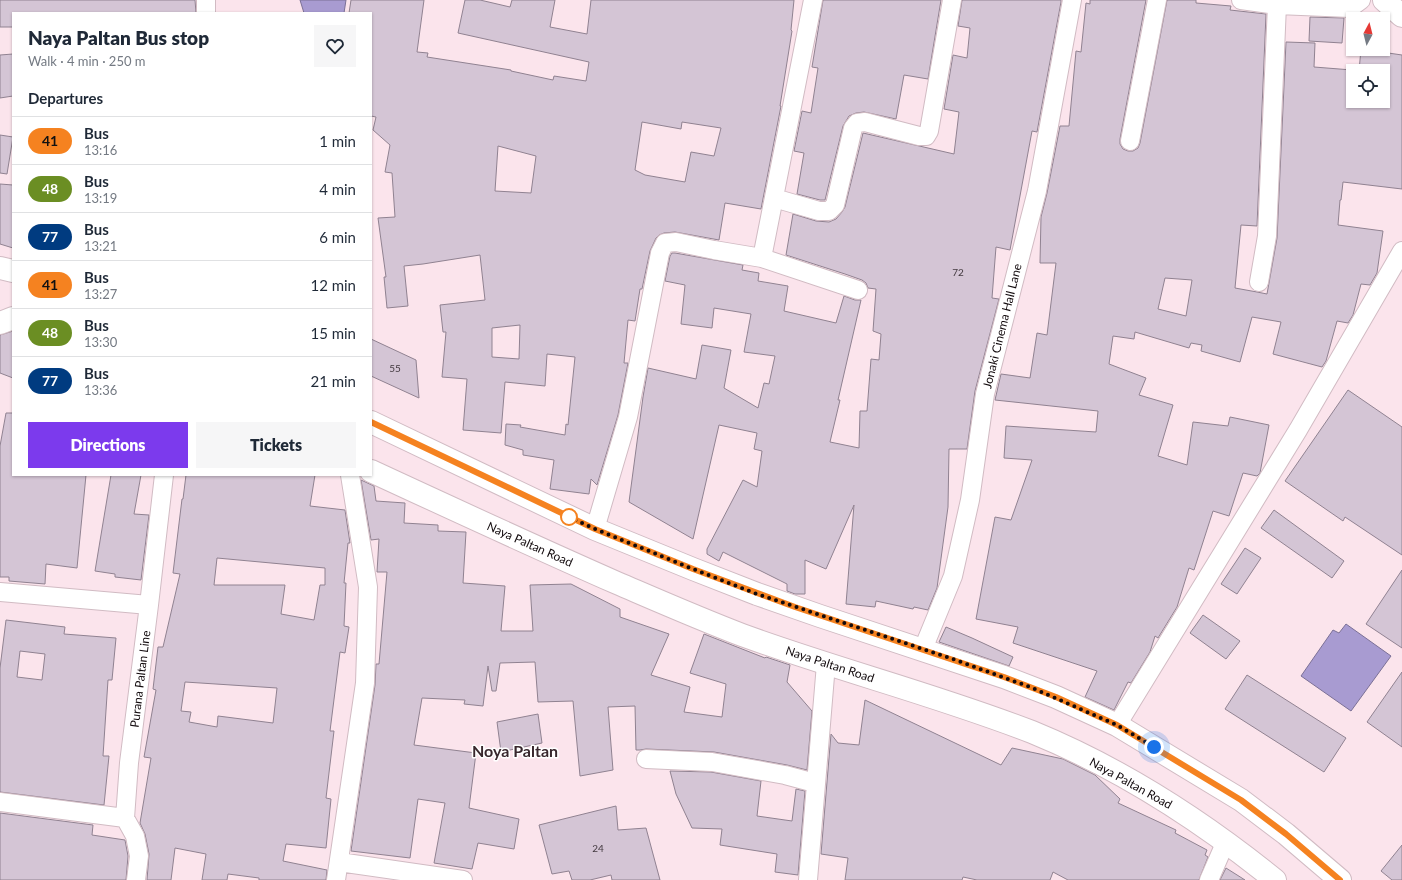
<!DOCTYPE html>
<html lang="en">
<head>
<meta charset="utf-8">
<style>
  :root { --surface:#fff; --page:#f6f6f7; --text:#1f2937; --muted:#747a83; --line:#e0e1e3; --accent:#7c3aed }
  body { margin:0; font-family:Lato,sans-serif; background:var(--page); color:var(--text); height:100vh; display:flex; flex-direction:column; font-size:15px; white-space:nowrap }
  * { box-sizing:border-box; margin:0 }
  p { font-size:13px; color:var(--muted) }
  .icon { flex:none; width:22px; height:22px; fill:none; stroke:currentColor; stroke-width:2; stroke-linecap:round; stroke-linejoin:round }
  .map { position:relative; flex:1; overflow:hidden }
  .details { position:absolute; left:12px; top:12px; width:360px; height:464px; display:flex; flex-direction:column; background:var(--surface); border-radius:0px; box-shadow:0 1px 3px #0004 }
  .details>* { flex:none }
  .badge { padding:0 8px; border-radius:13px; font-size:14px; line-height:26px }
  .needle { width:26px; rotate:7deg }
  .fabs { position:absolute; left:1346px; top:12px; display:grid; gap:8px }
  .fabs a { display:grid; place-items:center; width:44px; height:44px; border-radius:0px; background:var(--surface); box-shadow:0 1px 3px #0004; font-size:20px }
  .you { position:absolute; width:20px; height:20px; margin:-10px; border:3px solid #fff; border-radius:50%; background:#1a73e8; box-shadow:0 0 0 6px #1a73e833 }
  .map>.badge { position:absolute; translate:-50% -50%; box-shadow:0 0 0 2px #fff }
  h2 { padding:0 16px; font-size:15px; line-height:36px }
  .round { display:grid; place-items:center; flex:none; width:42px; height:42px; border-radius:0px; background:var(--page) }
  .head { display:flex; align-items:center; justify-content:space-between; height:68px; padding:0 16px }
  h1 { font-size:19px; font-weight:800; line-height:30px }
  .button { display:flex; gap:8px; margin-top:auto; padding:8px 16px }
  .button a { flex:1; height:46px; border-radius:0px; background:var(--accent); color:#fff; font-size:16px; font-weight:800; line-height:46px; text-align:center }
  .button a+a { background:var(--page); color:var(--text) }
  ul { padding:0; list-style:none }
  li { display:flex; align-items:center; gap:12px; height:48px; padding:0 16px; border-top:1px solid var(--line) }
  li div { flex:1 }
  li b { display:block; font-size:15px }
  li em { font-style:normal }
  li .badge { min-width:44px; font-weight:700; text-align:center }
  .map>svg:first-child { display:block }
  .water { fill:#a89bd1; stroke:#7b7096 }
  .building { fill:#d4c5d5; stroke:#908291; fill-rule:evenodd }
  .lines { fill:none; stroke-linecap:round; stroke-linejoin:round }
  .minor-casing { stroke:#d1bbc3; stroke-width:20 }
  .secondary-casing { stroke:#d1bbc3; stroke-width:24 }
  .primary-casing { stroke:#d1bbc3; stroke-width:24 }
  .minor { stroke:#fff; stroke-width:18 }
  .secondary { stroke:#fff; stroke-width:22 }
  .primary { stroke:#fff; stroke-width:22 }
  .line-casing { stroke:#fff; stroke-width:9 }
  .line { stroke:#f58220; stroke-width:6 }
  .walk { stroke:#120a0d; stroke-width:4; stroke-dasharray:0 7.2 }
  .stop-dot { fill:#fff; stroke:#f58220; stroke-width:2 }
  .labels { text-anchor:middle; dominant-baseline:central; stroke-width:3; stroke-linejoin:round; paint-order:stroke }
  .number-label { font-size:10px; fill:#42393f }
  .street-label { font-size:12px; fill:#120a0d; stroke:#fff }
  .district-label { font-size:16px; font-weight:bold; fill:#38272d; stroke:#fff }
</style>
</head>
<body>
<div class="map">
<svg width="1402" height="880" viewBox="0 0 1402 880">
  <rect width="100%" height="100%" fill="#fbe4ec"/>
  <path class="water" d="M300,0H346L344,13H304Z
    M1346,624L1391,656L1351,711L1301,676L1333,630L1339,633Z"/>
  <path class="building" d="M0,0H195L196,13H13V27H0Z
    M351,0H424L417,52L428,53L427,57L511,70V71L553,80L554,76L586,81L589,62L458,33L465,0H480L510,7L512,0H555L550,27L587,34L591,0H794L791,30L792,31L780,106H781L761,209L725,203L719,240L675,232L664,233L659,235L656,238L650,251L642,289H640L635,321L628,320L624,363H628L618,415L597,485L591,479L589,494L550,489L554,460L523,455V450L505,445L506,424L521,425L520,427L565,435L566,424L568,425L575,357L547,354L545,386L505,382L501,433L463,430L467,379L442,377L446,332H443L440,305L485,300L480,255L423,264L404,266L408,306L387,308L384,277H386L378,218L395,217L392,173L385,172L390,145L373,130L376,117L371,116V13H349ZM642,122L681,129L682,122L721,128L714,156L691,152L685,182L645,175L635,170ZM498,146L536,156L531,193L495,191ZM520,325L519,359L492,357V328Z
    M823,0H941L928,79L904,75L896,119L864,112L856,113L849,116L843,126L825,200H820L797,194L804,153L794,151L802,111L811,113L818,68L812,67Z
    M962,0H1061V2L1037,132L1032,131L1010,250L996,247L992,298L999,299L975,391L967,449H949L948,507L937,588L928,610L914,607L913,609L876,601L875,607L846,604L854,505L826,569L805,560V594H795L787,591V584L723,552L719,561L707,554V549L743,480L757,487L762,451L754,449L757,433L719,425L693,539L629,502L643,397L648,368L696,379L702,345L731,350L724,388L758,408L764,383L769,384L775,356L744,352L751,314L714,308L712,328L681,324L685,285L665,281L670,256L672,253H675L743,265L742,270L759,273L758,281L788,286L784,311L836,323L844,296L855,300H861L838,400H840L830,442L859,448L860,411H867L871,359L879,360L881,334L873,331L876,289L868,288L866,283L862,280L845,274L786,255L793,214L816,221L829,222L836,219L842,212L845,207L863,133L954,154L959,112L944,109L953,55L967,58L970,28L958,26Z
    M1090,0H1146L1120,139V144L1123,149L1128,151H1133L1138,148L1140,143L1167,0H1196V3L1231,6L1230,10L1266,14L1257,226L1241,225L1235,288L1257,292L1267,294L1277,238L1286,42L1315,43L1314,67L1352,70L1350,101H1383V71H1359L1361,49L1402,55V189L1343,182L1341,200H1340L1338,225L1383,231L1377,273L1370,285L1361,284L1353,315L1348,323L1337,321L1326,361L1322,367L1273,354L1281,322L1252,317L1240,362L1201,351L1202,345L1191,343L1189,348L1135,332L1134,339L1113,336L1109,364L1146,378L1139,395L1173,405L1158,456L1187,465L1193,422L1228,426L1230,417L1269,425L1260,473L1257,476L1243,473L1229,516L1213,511L1194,570L1189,568L1177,607L1158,638L1155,636L1150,652L1131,683L1128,682L1114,710L1085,697L1097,671L1013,643L1018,627L976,619L995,517L1011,520L1032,460L1004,458L1006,426L1096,432L1098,411L995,400L1001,374L1030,378L1037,333L1047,335L1056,263H1040L1041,217L1047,193L1060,126H1069L1076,51L1081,52L1086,3L1090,4ZM1165,278L1192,280L1186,316L1158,309Z
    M1310,17L1344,18L1342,43L1309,41Z
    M13,54V96L0,98V55Z
    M0,135L13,137L7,174L0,173Z
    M0,184L13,185V248L0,244Z
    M13,331V378L0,373V335Z
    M371,339L416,360L419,398L371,376Z
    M1348,390L1402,427V555L1345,517L1343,521L1285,481Z
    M6,413H13V475H86L77,568L46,564L45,584L9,581V577H0V446Z
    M111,475H141L134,514L149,515L141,580L115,577V574L95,571Z
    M186,475H315L310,506L345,510L350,543H348L344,583H346L344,626L349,627L345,653L340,652L330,731H334L326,798L331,799L326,848L286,844L283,861L327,870L326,880H259V878L228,874L227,880H202L206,854L175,848L171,880H147L149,854L145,834L140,823L151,758L144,757L156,690L153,689L158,647H163L180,574L173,573L182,499H183ZM217,558L325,568V585H320L314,620L281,614L285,585H214ZM185,682L277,688L273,723L218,716L217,727L189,722L191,712L181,711Z
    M361,480L374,486L376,501L405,503L404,523L438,525V531L466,532L463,583L505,586L501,631H533L530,585L571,584L620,609V617L669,634L651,675L690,687L684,712L722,717L726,684L690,673L704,634L765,658L766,657L790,665L787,682L812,711L807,770L787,765L714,752L646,749L640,750H636L635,706L608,707L613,770L580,776L573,701L538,702L535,662L500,663L496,691H492L488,666L483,706L464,704L465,700L422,698L414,745L476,753L469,808L519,819L514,849L478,843L472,869L434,863L445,803L418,799L410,858L351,851L375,685L376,664H379L387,572H377L379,539L371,540Z
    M1274,510L1344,561L1332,578L1261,528Z
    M1245,548L1261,558L1237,594L1221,584Z
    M1402,570V648L1366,624Z
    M1203,615L1240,641L1226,659L1190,633Z
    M6,620L65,627L64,634L116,638L112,680H108L103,756H109L104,805L0,792V668ZM20,651L45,654L42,680L17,677Z
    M946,627L972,638L1013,657L1009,666L939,642Z
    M1402,672V747L1367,722Z
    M1247,675L1346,738L1324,772L1225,709Z
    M865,700L1001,765L1012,748L1063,759L1095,775L1120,799L1118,803L1176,830L1175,833L1207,850L1205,855L1208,857L1199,880H1068L1053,872L1050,880H977L963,877L962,880H845L848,858L821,854L831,734L838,743L859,745Z
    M538,714L542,743L501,752L497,722Z
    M670,771L711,772L761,781L757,816L792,821L796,789L805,791L798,875L775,872L777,854L720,845L722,829L692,828L676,794Z
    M616,806L618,830L646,828L660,880H612L611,875L590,880H572L569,871L552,874L539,825Z
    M0,813L93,825L92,835L125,840L128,856L126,880H0Z
    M1402,845V880H1392L1381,871Z
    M1226,868L1245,880H1220Z"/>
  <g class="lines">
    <g class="minor-casing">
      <path id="minor" d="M1241,0L1277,5L1350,8L1361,0
        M206,13V0
        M1130,141L1157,0
        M774,198L819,211H829L835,205L853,128L857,123L865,122L919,136H926L929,131L952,0
        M762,258L813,0
        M1259,282L1267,236L1277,5
        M595,529L628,417L660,253L665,243L676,242L714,250L762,258L858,290
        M0,592L149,605
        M923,649L953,576L970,500L985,394L1037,191L1072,0
        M1117,725L1298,430L1402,251
        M646,759L712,762L785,775L815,783
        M0,802L125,818
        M339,862L463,880
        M136,880L139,856L135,836L125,818L129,763L149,605L164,475
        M336,880L365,683L368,587L350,475
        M808,880L826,664
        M1209,880L1226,841"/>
    </g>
    <g class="secondary-casing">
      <path id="secondary" d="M1384,0L1402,16"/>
    </g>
    <g class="primary-casing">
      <path id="primary" d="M0,268L13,271
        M0,323L13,318
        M371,422L595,529L693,569L757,594L820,616L1004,677L1056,697L1117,725L1241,800L1286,834L1340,880
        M371,471C453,509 535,547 617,583C659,601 700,619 742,635C838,670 937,695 1032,732C1120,768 1202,821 1275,880"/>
    </g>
    <use href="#minor" class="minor"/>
    <use href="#secondary" class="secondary"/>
    <use href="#primary" class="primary"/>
  </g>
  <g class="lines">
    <g class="line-casing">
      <path id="line" d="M371,422L595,529L693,569L795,607L1004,677L1056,697L1117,725L1241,800L1286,834L1340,880"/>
    </g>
    <use href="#line" class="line"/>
    <path class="walk" d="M569,517L595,529L693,569L757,594L950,658L1030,687L1117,725L1154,747"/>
  </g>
  <circle class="stop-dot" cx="569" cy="517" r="8"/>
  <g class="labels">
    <g class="number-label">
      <text x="958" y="272">72</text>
      <text x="395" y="368">55</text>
      <text x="598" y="848">24</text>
    </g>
    <g class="street-label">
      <text transform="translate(1002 326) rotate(-76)">Jonaki Cinema Hall Lane</text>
      <text transform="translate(530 544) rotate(24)">Naya Paltan Road</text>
      <text transform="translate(830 664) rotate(18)">Naya Paltan Road</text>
      <text transform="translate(140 679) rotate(-83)">Purana Paltan Line</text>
      <text transform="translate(1131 783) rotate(29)">Naya Paltan Road</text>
    </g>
    <g class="district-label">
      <text x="515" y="750">Noya Paltan</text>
    </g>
  </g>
</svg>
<div class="fabs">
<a><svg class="needle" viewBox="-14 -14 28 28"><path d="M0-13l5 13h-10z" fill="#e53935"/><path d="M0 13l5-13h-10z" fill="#747a83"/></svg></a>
<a><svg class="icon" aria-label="locate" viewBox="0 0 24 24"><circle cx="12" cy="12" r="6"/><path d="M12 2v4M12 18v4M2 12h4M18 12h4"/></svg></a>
</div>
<div class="you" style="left:1154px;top:747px"></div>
<section class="details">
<div class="head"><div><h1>Naya Paltan Bus stop</h1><p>Walk · 4 min · 250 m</p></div><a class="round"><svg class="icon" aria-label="heart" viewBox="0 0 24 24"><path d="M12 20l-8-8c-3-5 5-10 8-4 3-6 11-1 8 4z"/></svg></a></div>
<h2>Departures</h2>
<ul>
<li><span class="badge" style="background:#f58220;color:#111">41</span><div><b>Bus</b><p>13:16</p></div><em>1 min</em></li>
<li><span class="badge" style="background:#6b8e23;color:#fff">48</span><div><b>Bus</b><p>13:19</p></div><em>4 min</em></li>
<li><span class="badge" style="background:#003b80;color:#fff">77</span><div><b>Bus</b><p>13:21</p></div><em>6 min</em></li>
<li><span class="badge" style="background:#f58220;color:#111">41</span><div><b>Bus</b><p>13:27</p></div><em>12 min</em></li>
<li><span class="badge" style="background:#6b8e23;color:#fff">48</span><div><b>Bus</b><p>13:30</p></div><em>15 min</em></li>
<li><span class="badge" style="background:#003b80;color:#fff">77</span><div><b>Bus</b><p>13:36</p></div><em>21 min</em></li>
</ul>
<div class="button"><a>Directions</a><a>Tickets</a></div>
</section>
</div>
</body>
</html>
